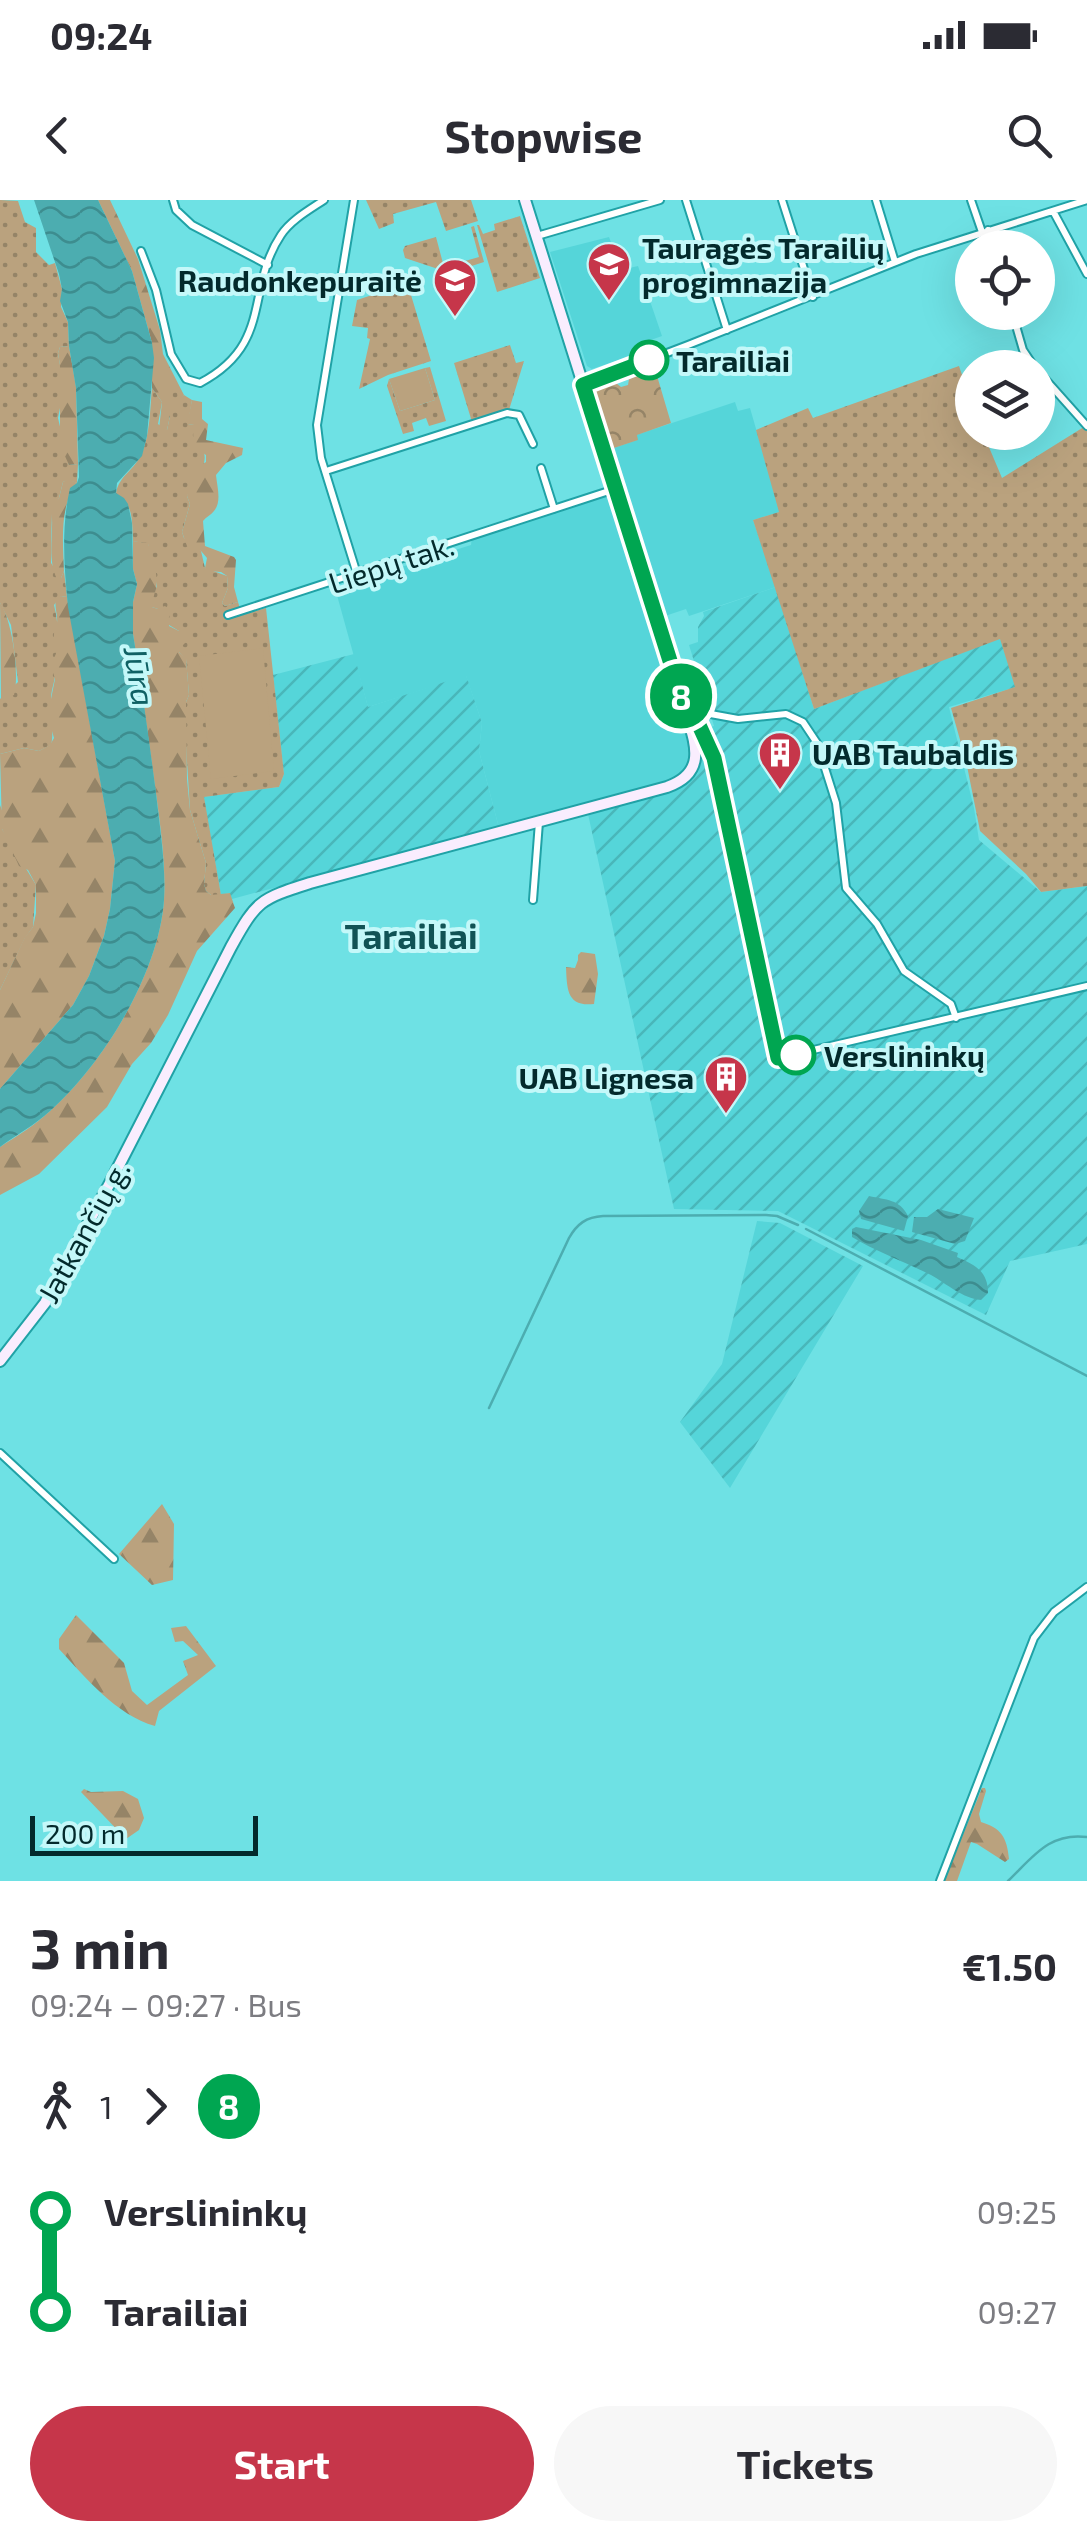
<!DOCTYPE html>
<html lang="en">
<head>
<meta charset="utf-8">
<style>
  :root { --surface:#fff; --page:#f7f7f7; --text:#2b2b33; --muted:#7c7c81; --accent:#c6364a }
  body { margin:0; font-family:"Exo 2",sans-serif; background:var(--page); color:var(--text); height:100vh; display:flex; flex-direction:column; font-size:38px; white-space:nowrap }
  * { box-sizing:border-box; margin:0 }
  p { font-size:32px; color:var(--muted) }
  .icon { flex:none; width:55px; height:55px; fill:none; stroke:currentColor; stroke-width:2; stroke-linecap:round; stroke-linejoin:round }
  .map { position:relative; height:1681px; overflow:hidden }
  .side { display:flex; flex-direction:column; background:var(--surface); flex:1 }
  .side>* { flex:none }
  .badge { padding:0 20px; border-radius:32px; font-size:35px; line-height:65px }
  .fabs { position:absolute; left:955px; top:30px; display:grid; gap:20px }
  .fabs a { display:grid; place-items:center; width:100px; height:100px; border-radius:50%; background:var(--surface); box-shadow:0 10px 40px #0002; font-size:50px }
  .scale { position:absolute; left:30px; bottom:25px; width:228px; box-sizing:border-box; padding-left:10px; border:5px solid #032a2c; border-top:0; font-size:28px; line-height:35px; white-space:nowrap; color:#032a2c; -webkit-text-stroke:8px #c4f8f9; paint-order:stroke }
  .map>.badge { position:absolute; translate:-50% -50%; box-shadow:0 0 0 5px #fff }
  .legs { display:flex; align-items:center; gap:15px; height:110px; padding:0 30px; font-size:32px }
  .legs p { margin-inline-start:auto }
  .head { display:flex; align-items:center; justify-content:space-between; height:170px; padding:0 30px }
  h1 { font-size:55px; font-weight:700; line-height:75px }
  .primary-button { display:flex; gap:20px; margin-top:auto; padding:20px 30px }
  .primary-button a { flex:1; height:115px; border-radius:60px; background:var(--accent); color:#fff; font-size:40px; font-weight:700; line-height:115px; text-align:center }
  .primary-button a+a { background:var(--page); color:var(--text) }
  ul { padding:0 30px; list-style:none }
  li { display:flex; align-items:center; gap:35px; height:100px; font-size:38px }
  li i { display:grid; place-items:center; width:15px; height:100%; margin:0 12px; background:currentColor }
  li i::after { content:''; width:25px; height:25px; margin:-12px; border:8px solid; border-radius:50%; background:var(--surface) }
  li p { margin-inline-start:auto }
  li:first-child i { background:linear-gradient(#0000 50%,currentColor 0) }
  li:last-child i { background:linear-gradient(currentColor 50%,#0000 0) }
  .status { display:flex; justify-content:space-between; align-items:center; height:70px; padding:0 50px; background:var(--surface); direction:ltr }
  .status svg { height:28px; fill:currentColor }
  header { display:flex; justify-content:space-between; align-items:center; height:130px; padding:0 30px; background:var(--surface); font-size:45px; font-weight:700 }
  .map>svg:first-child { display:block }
  .built { fill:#55d5d9 }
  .industrial { fill:url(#industrial-furrows) }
  .grass { fill:url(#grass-dots) }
  .forest { fill:url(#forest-firs) }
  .park { fill:url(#park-crowns) }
  .pitch { fill:#baa27e }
  .water { fill:url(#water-waves) }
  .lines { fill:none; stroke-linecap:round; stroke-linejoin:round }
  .stream { stroke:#4cadb0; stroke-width:2.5 }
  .street-casing { stroke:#20a2a6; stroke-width:10 }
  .secondary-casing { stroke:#20a2a6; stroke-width:14 }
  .street { stroke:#fff; stroke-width:6 }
  .secondary { stroke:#f9edfe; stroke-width:10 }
  .line-1-casing { stroke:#fff; stroke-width:22 }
  .line-1 { stroke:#00a651; stroke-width:15 }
  .stop-1-dot { fill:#fff; stroke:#00a651; stroke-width:5 }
  .labels { text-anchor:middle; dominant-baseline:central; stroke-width:8; stroke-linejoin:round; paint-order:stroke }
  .poi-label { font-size:30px; font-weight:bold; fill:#032a2c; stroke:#c4f8f9; text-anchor:start }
  .stop-label { font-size:30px; font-weight:bold; fill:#032a2c; stroke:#c4f8f9; text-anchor:start }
  .street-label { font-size:30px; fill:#032a2c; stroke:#c4f8f9 }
  .water-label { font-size:32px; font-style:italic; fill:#0f6164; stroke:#c4f8f9 }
  .quarter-label { font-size:35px; font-weight:bold; fill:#115355; stroke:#c4f8f9 }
</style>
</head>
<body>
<div class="status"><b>09:24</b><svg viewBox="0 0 49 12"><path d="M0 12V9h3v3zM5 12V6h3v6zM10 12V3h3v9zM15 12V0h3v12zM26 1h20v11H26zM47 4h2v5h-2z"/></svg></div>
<header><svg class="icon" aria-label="back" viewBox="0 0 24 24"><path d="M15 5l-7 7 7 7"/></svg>Stopwise<svg class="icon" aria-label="search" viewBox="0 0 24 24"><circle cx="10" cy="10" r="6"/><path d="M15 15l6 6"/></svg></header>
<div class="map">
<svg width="1087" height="1681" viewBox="0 0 1087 1681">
  <defs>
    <pattern id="industrial-furrows" width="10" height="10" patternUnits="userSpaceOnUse" patternTransform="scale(2.5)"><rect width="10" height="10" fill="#55d5d9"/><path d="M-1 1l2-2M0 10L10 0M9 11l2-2" fill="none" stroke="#48b7ba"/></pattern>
    <pattern id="grass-dots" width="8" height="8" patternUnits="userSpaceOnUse" patternTransform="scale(2.5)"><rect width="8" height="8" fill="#baa27e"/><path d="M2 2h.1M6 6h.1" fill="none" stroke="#958467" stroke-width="1.8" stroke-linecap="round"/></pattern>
    <pattern id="forest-firs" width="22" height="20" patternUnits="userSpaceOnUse" patternTransform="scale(2.5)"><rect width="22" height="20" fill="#baa27e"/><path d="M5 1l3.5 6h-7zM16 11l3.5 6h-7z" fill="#958467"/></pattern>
    <pattern id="park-crowns" width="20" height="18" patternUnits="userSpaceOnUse" patternTransform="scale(2.5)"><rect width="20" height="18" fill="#baa27e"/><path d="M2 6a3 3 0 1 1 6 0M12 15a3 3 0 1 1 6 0" fill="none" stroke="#958467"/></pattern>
    <pattern id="water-waves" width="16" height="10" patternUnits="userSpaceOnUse" patternTransform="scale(2.5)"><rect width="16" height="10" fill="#4cadb0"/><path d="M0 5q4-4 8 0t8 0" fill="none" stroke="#3d8d8f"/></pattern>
  </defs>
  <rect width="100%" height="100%" fill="#6ee1e4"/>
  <path class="built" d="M609,37L621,70L638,66L662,136L637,145L628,157L592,169L587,166L550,52Z
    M735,202L738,211L750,208L780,312L753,320L776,387L689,416L686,409L665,416L611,249L637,240L636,235Z
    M611,291L677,502L689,549L688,565L680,575L659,584L499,628L479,551L482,523L466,476L368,507L335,388L471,345L472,336Z"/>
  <path class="industrial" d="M776,387L814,509L1000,438L1016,487L949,507L974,608L979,640L1041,692L1087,686V1044L1010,1061L986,1115L778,1011L674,1009L588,614L677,588L689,582L698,573L701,558L696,532L714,526L689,445L698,442V427L704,416L703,412Z
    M354,454L368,507L466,475L482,523L479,551L499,628L232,699L229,693L221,695L203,597L279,587L284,574L273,475Z
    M757,1021L780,1023L863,1066L730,1288L680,1222L722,1164Z"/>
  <path class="grass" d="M0,0L18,1L25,22L36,28V52L49,65L55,63L62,89L61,107L68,122L69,146L60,147L58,153L60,165L61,203L58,218L69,265L78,264L77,283L68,280L63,282L59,298L52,314L51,343V363L61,378L64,371L67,397L61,396L54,405C60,427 58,453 55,476C54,484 51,491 51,499C51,511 54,536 51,545L39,551L24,548L0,554V499L18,482L11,425L0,403Z
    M366,0H471L478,21L446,31L436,2L393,14L394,23L379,29Z
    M520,16L540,78L497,92L477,25H479L483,34L495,30L494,24Z
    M474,26L484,62L450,73L405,58L403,50L405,46L436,37L444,67L479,57L471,27Z
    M415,77L417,86L411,95L431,161L388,175L359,189L370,139L367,138L368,128L352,126L357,100L402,85Z
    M510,145L516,163L524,161L509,210L472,222L454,163Z
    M959,166L972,204V232L983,233L1002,278L1087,225V686L1041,692L1026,674L980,631L966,561L951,508L1015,487L1000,439L814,509L753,320L779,312L756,230L808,208L813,218Z
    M430,167L446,221L429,226L426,218L412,223L414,231L403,234L387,186L389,179L400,211L435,200L425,168Z
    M173,187L177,189L182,197L184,195L192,200L188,224L194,225C211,264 207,259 187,296L190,304L182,332L184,338L201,351L205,368L227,376L228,388L222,403L225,406L238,402L242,415L266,408L284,574L279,587L204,597L221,695H211L206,691L204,684L206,663L190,610L185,529L186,502L189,495L186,459L179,452V431L169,425L158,409L152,407L150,402L157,386L148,344L133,341C132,323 134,303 116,294C118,276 135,270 142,253C150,234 150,209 152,188L162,202L158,224L167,230L170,216V189Z
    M0,605L4,616L2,629L36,685L33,727L25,738L0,790Z"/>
  <path class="forest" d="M98,0H110L138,59L160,130L163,154L184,195L182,198L178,196L176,189H170V216L167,230L159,229L162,202L152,188V143L132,71Z
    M69,146L76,187L78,264L69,265L60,245V165L58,153L60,147Z
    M192,200L202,202V219L208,224L206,240L243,248L242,255L226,263L216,275C217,286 222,302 214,311C211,315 206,317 203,321L205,346L234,357L236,360L234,387L238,402L225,406L222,403L228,388L227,376L221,372L208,371L205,368L207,358L201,351L187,346L182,332L190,304L187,296L190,271L206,262V255C193,247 192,240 194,225L187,224Z
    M68,279L77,283C59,306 63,343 64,371L61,378L57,379C46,357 55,331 51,308L59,298L63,282Z
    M133,341L148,343C152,357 159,375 156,389C154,395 152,401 152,407L158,409L165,406L170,410L169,426L179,431H184L188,440L179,449V452L186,458L189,495L186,502L187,579L190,610L206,663L204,684L206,691L211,695L230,693L235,708L197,751L168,815L151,843L132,864L107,907L39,974L0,995V947C17,936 35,925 50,911C103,864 159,773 164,700C166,662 160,624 155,586C148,535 141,485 133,434V402L137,384L133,369Z
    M61,396L67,397L115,661L110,709L104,736L89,776L73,805L0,889V790L25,737L33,727L36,713V685L28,670L19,666L2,629L0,554L24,548L39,551L50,545L54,538L50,524L51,499L55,479L50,462C60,452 55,451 54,439C53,432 56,430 57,423C58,414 54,408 56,398Z
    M0,403C12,419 20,475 14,495L1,499Z
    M581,752L595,754L598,774L594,804C567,807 567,790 566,767L575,768L578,760V755Z
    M162,1304L174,1324L173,1380L152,1385L119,1354Z
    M76,1415L124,1463L132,1491L147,1505L188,1475L183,1461L198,1455L183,1441L175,1442L171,1428L186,1426L216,1466L159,1511L155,1526C116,1515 86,1478 59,1449V1439Z
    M982,1588H985L986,1591L979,1614L981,1622C1001,1628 1007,1637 1009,1659L1005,1662L977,1644L971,1642L957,1681H944Z
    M84,1589L91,1592L123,1591L138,1599L144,1618L139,1630L126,1639L81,1592Z"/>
  <path class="park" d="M655,169L671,223L637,235L638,240L611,249L592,192L616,183L621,187L628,185L629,179Z"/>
  <path class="pitch" d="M425,168L435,200L400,211L389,179Z
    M263,448L274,571L211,579L199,456Z"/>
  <path class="water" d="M34,0H98L132,71L152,143L154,158L147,236L142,256L117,283L116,293L124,298L128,304L132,323L133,369L137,384L133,402V434C142,487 149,540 156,593C160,629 166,664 164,700C159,773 103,864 50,911C35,925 16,935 0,947V889L73,805L89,776L104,736L110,709L115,661L68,407C64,367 61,327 70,288L77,283L79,277L76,188L69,146L68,122L60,101L62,89L59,74Z
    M869,996C886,1000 900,999 908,1016L904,1031L861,1019L859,1011Z
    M938,1009L974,1018L965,1041L955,1044L912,1032L914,1017H927Z
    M856,1027L921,1040L958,1053L957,1057C975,1065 988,1071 988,1093L981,1100C962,1098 947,1084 931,1075C905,1062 877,1052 852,1037V1029Z"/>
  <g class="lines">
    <path class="stream" d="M806,1029L1087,1176
      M489,1208L569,1038C577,1024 586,1017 603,1016L766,1015L777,1016L798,1025
      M1008,1681C1033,1657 1049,1632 1087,1637"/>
    <g class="street-casing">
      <path id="street" d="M173,0L176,10L192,25L268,65
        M354,0L317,225L321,258L357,374
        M686,0L727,130
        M782,0L813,97
        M876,0L895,62
        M971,0L982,32
        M1053,11L1087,74
        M988,30L993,48
        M537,36L660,0
        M141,51L156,90L171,154L186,179L200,183C274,144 245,89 281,35C291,20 309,10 324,0
        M1012,112L1023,150L1035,168
        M1038,171L1087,226
        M583,185L688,145L916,54L1087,0
        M541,268L554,309
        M326,271L507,213L519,215L533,244
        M228,415L615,289
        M686,505L699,523L714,559L779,858L1087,786
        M694,514L705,513L738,519L786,514L803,522L817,543L836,603L846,688L877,724L904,771L951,804L956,818
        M533,700L539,622
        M0,1253L114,1359
        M940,1681L1034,1438L1054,1412L1087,1387"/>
    </g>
    <g class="secondary-casing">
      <path id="secondary" d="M0,1161L45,1103L110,983L231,747C257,700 260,699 310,683L667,587C712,571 692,537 683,502L525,0"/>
    </g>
    <use href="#street" class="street"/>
    <use href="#secondary" class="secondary"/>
  </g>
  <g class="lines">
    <g class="line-1-casing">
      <path id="line-1" d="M649,160L583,185L683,502L694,514L714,558L778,858L796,855"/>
    </g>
    <use href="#line-1" class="line-1"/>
  </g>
  <defs>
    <g id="school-pin" transform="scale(2.25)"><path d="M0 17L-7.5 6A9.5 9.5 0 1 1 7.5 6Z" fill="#c6364a" stroke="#c4f8f9"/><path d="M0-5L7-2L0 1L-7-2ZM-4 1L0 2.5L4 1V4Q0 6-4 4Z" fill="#fff"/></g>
    <g id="building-pin" transform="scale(2.25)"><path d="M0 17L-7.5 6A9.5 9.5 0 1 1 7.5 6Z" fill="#c6364a" stroke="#c4f8f9"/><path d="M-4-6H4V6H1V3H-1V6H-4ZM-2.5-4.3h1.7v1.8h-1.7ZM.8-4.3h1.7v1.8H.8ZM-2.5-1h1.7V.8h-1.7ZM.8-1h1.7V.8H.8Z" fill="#fff"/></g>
  </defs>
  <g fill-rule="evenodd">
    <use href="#school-pin" x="609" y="64"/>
    <use href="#school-pin" x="455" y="80"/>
    <use href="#building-pin" x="780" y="553"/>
    <use href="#building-pin" x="726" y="877"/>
  </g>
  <g class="stop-1-dot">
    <circle cx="649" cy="160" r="18"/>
    <circle cx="796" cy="855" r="18"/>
  </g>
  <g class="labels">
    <g class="poi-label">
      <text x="642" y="47">Tauragės Tarailių<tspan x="642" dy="34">progimnazija</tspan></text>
      <text x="422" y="80" text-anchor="end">Raudonkepuraitė</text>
      <text x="812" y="553">UAB Taubaldis</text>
      <text x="694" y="877" text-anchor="end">UAB Lignesa</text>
    </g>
    <g class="stop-label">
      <text x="676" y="160">Tarailiai</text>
      <text x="824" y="855">Verslininkų</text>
    </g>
    <g class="street-label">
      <text transform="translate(391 363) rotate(-18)">Liepų tak.</text>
      <text transform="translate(83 1031) rotate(-61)">Jatkančių g.</text>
    </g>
    <g class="water-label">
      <text transform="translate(141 476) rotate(81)">Jūra</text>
    </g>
    <g class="quarter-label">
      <text x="411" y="735">Tarailiai</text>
    </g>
  </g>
</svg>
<div class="fabs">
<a><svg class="icon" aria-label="locate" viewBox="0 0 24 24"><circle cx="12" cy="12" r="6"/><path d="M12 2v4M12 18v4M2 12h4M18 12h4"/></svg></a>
<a><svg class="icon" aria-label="layers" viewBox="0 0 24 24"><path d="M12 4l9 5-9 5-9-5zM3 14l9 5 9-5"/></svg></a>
</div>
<div class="scale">200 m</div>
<b class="badge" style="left:681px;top:496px;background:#00a651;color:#fff">8</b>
</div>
<section class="side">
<div class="head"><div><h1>3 min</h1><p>09:24 – 09:27 · Bus</p></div><b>€1.50</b></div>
<div class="legs"><svg class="icon" aria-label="walk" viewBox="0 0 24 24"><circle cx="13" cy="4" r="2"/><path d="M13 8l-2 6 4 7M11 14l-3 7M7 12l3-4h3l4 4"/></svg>1<svg class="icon" aria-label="forward" viewBox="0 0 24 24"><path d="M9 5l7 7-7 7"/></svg><b class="badge" style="background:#00a651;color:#fff">8</b></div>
<ul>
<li><i style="color:#00a651"></i><b>Verslininkų</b><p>09:25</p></li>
<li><i style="color:#00a651"></i><b>Tarailiai</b><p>09:27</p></li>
</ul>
<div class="primary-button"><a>Start</a><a>Tickets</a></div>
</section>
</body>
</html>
